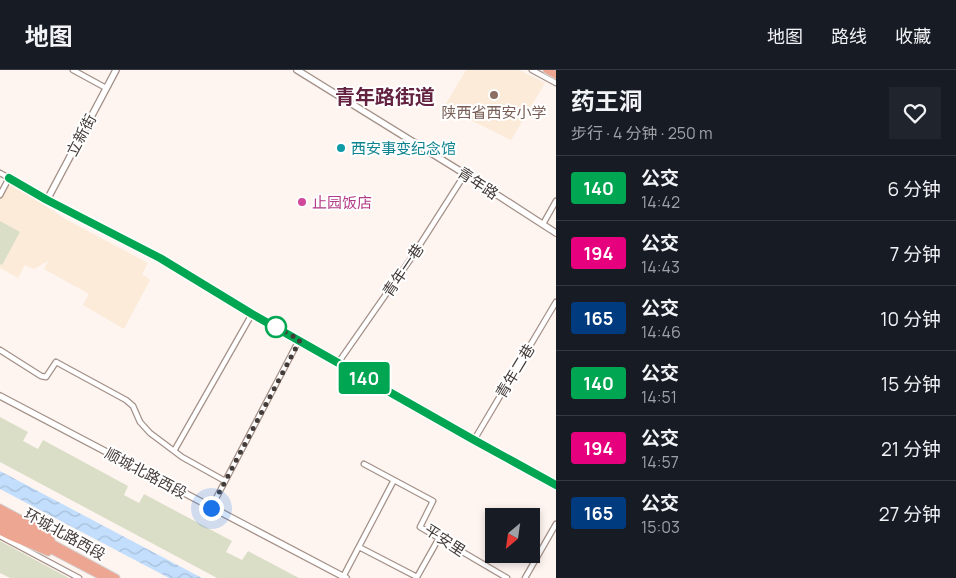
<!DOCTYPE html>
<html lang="zh">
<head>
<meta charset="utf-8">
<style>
  :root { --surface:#171b24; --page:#20242c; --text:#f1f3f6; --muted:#9ea1a6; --line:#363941 }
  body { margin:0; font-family:Manrope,"Noto Sans SC",sans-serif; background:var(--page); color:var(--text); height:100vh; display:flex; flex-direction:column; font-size:19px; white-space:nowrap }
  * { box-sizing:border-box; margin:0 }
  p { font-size:16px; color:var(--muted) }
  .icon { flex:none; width:28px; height:28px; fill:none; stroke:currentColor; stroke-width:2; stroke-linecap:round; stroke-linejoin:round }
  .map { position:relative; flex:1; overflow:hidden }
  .side { display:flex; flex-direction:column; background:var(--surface); width:400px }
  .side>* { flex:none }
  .badge { padding:0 10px; border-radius:4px; font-size:18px; line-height:32px }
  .needle { width:32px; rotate:209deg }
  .fabs { position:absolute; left:485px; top:438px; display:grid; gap:10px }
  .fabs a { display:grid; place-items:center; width:55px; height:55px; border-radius:0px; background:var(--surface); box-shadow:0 2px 8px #0003; font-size:25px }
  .you { position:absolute; width:25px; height:25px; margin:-12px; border:4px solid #fff; border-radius:50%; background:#1a73e8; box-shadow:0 0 0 8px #1a73e833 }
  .map>.badge { position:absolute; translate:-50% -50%; box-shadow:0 0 0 2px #fff }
  .round { display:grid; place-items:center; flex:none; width:52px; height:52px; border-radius:0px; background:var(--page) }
  .headline { display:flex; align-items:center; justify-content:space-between; height:85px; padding:0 15px }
  h1 { font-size:24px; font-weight:700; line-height:38px }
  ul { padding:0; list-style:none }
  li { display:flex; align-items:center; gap:15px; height:65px; padding:0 15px; border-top:1px solid var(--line) }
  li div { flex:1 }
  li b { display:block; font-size:19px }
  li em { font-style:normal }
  li .badge { min-width:55px; font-weight:700; text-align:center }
  header { display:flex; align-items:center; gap:30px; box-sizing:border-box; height:70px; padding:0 25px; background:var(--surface); border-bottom:1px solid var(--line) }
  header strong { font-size:24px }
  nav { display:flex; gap:28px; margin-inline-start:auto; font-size:18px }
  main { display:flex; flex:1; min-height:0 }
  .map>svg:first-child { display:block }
  .education { fill:#fbebd8 }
  .green { fill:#dbdec6 }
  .water { fill:url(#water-waves) }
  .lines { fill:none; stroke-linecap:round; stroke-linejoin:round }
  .minor-casing { stroke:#a59188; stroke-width:7 }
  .tertiary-casing { stroke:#a59188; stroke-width:8 }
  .primary-casing { stroke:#d6d4d3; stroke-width:9 }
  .minor { stroke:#fff; stroke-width:4.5 }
  .tertiary { stroke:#fff; stroke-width:5.5 }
  .primary { stroke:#eca692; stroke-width:7 }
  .line-casing { stroke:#fff; stroke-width:11 }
  .line { stroke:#00a651; stroke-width:8 }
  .walk { stroke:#433b37; stroke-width:5; stroke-dasharray:0 9 }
  .education-dot { fill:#8d6e63; stroke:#fff; stroke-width:2 }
  .culture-dot { fill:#0f9aa8; stroke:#fff; stroke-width:2 }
  .hotel-dot { fill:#d1479c; stroke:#fff; stroke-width:2 }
  .stop-dot { fill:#fff; stroke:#00a651; stroke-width:2.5 }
  .labels { text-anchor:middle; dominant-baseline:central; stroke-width:4; stroke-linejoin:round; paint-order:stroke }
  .education-label { font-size:15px; fill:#785e54; stroke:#fff }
  .street-label { font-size:15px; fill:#433b37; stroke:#fff }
  .culture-label { font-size:15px; fill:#0d838f; stroke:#fff; text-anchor:start }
  .hotel-label { font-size:15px; fill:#b23c85; stroke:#fff; text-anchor:start }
  .district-label { font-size:20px; font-weight:bold; fill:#632240; stroke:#fff }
</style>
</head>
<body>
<header>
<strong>地图</strong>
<nav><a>地图</a><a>路线</a><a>收藏</a></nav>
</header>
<main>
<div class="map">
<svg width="556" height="508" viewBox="0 0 556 508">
  <defs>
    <pattern id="water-waves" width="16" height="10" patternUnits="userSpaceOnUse" patternTransform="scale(1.25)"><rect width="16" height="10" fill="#c2defc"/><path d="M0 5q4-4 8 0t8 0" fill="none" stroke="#a8bfd9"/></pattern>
  </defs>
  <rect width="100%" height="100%" fill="#fef5f1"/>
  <path class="education" d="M466,0H519L545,13L511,70L444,37Z
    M9,112L67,150L148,193L142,204L150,210L124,259L83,235L89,224L44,199L48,191L34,199L25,195L18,208L0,198V129Z"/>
  <path class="green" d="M0,151L20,162L2,195L0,194Z
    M0,347L28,362L23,371L38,379L43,370L128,416L124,425L139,433L144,424L232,471L226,482L242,490L248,481L299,508H217L0,392Z
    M0,471L69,508H10L0,503Z"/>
  <path class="water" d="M0,401L202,508H169L0,419Z"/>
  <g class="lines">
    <g class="minor-casing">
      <path id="minor" d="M73,0L106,18
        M532,0L556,13
        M0,103L9,108L0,125
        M543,154L556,131
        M0,280L41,306L46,307L56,292L126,330L133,336L140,352L150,363L182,387L225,411
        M338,293L412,187L465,104
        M474,370L556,232
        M174,381L252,244
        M364,394L433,431L420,457L507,508
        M211,438L299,270
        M0,466L79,508
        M359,477L417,507L439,468
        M343,507L394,410
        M525,508L556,454"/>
    </g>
    <g class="tertiary-casing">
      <path id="tertiary" d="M297,0L465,104L556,163
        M9,108L47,130L160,188L252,244L474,370L556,415
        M47,130L116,0
        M0,326L346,508"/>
    </g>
    <g class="primary-casing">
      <path id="primary" d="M547,0L556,5
        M0,438L43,461L51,470
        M0,445L116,508
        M0,453L105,508
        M0,461L12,467L48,482"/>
    </g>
    <use href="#minor" class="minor"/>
    <use href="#tertiary" class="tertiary"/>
    <use href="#primary" class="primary"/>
  </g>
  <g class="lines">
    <g class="line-casing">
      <path id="line" d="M9,108L47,130L160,188L252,244L474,370L556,415"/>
    </g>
    <use href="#line" class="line"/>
    <path class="walk" d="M211,438L300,270L276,257"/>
  </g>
  <circle class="education-dot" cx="494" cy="25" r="5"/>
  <circle class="culture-dot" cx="341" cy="78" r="5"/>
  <circle class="hotel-dot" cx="302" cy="132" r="5"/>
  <circle class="stop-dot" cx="276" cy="257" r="10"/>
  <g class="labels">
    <g class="education-label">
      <text x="494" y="42">陕西省西安小学</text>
    </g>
    <g class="street-label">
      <text transform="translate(81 65) rotate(-62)">立新街</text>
      <text transform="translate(478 113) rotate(33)">青年路</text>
      <text transform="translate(403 200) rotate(-56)">青年一巷</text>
      <text transform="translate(515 301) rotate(-59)">青年二巷</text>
      <text transform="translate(146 403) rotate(28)">顺城北路西段</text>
      <text transform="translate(65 464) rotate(29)">环城北路西段</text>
      <text transform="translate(445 470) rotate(33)">平安里</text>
    </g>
    <g class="culture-label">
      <text x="351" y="78">西安事变纪念馆</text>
    </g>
    <g class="hotel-label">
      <text x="312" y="132">止园饭店</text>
    </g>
    <g class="district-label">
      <text x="385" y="26">青年路街道</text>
    </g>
  </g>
</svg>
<div class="fabs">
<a><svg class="needle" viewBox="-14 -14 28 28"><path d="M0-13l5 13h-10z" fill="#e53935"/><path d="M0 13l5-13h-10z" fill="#9ea1a6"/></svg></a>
</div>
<div class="you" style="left:211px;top:438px"></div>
<b class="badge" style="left:364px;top:308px;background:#00a651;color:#fff">140</b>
</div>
<section class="side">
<div class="headline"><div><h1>药王洞</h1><p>步行 · 4 分钟 · 250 m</p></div><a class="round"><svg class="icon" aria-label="heart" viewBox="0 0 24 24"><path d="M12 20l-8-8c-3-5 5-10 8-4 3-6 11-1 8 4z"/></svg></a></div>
<ul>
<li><span class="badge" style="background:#00a651;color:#fff">140</span><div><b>公交</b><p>14:42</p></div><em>6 分钟</em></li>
<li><span class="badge" style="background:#e6007e;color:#fff">194</span><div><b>公交</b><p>14:43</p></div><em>7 分钟</em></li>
<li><span class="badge" style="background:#003b80;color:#fff">165</span><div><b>公交</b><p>14:46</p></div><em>10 分钟</em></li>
<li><span class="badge" style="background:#00a651;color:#fff">140</span><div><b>公交</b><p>14:51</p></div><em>15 分钟</em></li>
<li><span class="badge" style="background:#e6007e;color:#fff">194</span><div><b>公交</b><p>14:57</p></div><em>21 分钟</em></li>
<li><span class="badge" style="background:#003b80;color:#fff">165</span><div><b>公交</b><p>15:03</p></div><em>27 分钟</em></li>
</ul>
</section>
</main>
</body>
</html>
